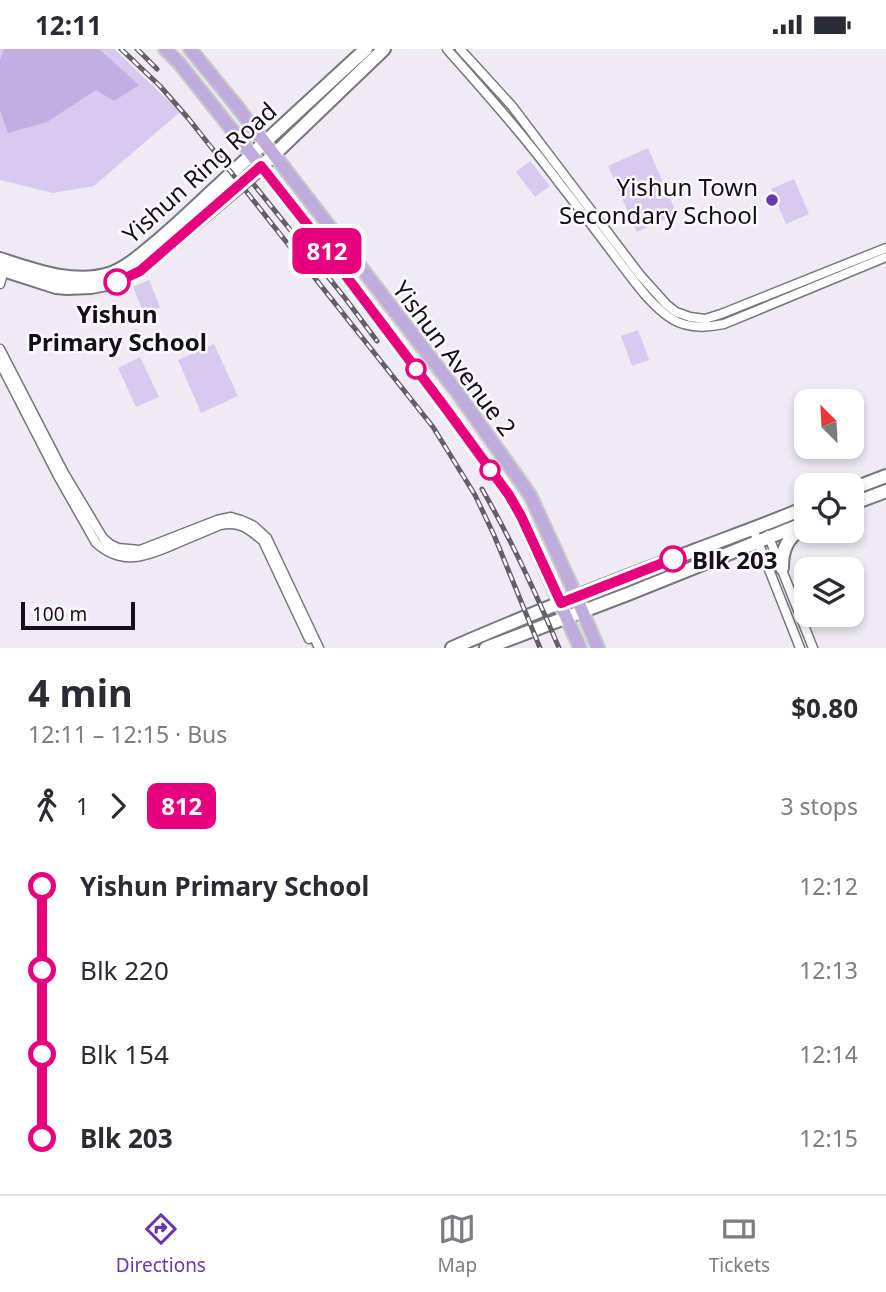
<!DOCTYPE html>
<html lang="en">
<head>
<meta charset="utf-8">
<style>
  :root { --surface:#fff; --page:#f2f2f3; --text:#2b2b33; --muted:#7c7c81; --line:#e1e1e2; --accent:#6a36ad }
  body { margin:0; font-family:"Noto Sans",sans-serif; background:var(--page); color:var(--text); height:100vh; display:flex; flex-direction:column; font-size:26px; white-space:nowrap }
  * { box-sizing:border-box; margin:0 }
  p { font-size:23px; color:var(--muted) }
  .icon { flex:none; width:38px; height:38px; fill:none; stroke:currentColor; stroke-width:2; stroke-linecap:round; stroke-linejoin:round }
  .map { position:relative; height:599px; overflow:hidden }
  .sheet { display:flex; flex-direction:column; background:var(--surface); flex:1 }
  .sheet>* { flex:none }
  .badge { padding:0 14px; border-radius:10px; font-size:24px; line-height:46px }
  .needle { width:46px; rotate:336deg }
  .tools { position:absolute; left:794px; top:340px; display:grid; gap:14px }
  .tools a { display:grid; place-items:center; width:70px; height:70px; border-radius:14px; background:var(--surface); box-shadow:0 4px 10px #0003; font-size:35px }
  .scale { position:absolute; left:21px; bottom:18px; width:114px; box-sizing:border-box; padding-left:7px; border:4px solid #121014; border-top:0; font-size:19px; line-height:24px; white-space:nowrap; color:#121014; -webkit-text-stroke:5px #fbf9fe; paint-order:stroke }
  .map>.badge { position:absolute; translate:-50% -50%; box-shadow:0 0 0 4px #fff }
  .legs { display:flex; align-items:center; gap:10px; height:77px; padding:0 28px; font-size:23px }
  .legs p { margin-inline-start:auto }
  .summary { display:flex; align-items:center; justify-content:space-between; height:119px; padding:0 28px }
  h1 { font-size:38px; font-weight:700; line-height:52px }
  ul { padding:0 28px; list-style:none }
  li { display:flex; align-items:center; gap:24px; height:84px; font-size:26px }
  li i { display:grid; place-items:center; width:10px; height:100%; margin:0 9px; background:currentColor }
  li i::after { content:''; width:18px; height:18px; margin:-9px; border:5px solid; border-radius:50%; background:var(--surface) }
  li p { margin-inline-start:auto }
  li:first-child i { background:linear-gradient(#0000 50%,currentColor 0) }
  li:last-child i { background:linear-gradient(currentColor 50%,#0000 0) }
  .status { display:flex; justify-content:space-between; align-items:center; height:49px; padding:0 35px; background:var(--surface); direction:ltr }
  .status svg { height:19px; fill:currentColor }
  .menu { display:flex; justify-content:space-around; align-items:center; height:98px; border-top:2px solid var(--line); background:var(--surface); font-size:19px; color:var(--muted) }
  .menu a { display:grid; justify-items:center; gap:4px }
  .menu .on { color:var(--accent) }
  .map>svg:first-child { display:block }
  .green { fill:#d6cbef }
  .forest { fill:#c0afe3 }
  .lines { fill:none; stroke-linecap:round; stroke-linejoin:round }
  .minor-casing { stroke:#78757e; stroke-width:11 }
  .secondary-casing { stroke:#78757e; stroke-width:16 }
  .primary-casing { stroke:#cbcacb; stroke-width:16 }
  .minor { stroke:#fff; stroke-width:8 }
  .secondary { stroke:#fff; stroke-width:12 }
  .primary { stroke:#beaddc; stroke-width:12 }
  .rail-casing { stroke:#625f65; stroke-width:5 }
  .rail { stroke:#fbf9fe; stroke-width:2.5; stroke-dasharray:8; stroke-linecap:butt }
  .line-1-casing { stroke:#fff; stroke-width:16 }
  .line-1 { stroke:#e6007e; stroke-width:10 }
  .poi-dot { fill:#6a36ad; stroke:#fbf9fe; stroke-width:2.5 }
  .stop-1-dot { fill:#fff; stroke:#e6007e; stroke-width:3.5 }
  .labels { text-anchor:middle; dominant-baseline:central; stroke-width:5; stroke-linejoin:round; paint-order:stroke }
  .street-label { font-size:24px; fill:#121014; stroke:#fbf9fe }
  .poi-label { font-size:24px; fill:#121014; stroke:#fbf9fe; text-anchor:end }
  .stop-label { font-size:24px; font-weight:bold; fill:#121014; stroke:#fbf9fe }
</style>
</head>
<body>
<div class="status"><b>12:11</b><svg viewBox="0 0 49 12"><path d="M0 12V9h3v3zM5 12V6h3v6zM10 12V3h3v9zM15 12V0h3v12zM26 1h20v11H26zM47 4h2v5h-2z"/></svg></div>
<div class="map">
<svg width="886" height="599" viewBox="0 0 886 599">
  <rect width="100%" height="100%" fill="#eeebf5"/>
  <path class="green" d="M0,0H114L180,63L94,137L53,144L0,131Z
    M648,99L677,165L637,183L608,117Z
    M530,112L550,137L535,148L516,123Z
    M794,130L809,165L786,175L771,140Z
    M149,231L160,258L144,265L133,238Z
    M638,281L649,311L632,317L621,287Z
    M214,295L238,347L201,364L178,311Z
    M140,308L159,348L136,358L118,319Z"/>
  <path class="forest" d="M4,0H99L139,36L114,52L96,41L47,73L8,84L0,62V11Z"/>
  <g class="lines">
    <g class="minor-casing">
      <path id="minor" d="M447,0C486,44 525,88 560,135C579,159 597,183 615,207C632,229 649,255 672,270C688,280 706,279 724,275L886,208
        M460,0L512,57L640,226L666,255L676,263L690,268L705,270L721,265L886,199
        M0,235L5,218
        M0,300L64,424L103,489L110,495L118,499L140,501L217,471L231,468L241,471L254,477L267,489L319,599
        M0,314L58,427L96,494C122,517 145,508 173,496C189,489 204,483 220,476C239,472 248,479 263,492L309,590
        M753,480L800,599
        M768,486L813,599"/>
    </g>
    <g class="secondary-casing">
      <path id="secondary" d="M0,210C34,221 74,236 109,225C124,220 137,209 149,199C174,179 197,156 221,134C269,89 317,45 366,0
        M0,220L56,238L67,239L91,238L117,233L140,221L256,123L384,0
        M852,440L886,427
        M852,455L886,442
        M782,519C782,502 786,490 801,480
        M452,599C532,564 614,532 696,501C733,487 770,474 807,458
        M486,599L628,545L807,473"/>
    </g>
    <g class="primary-casing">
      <path id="primary" d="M165,0L179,14L310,179L444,357L509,446L521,467L580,599
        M190,0L235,55L457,343L530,446L569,531L598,599"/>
    </g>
    <use href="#minor" class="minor"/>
    <use href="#secondary" class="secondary"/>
    <use href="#primary" class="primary"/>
    <g class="rail-casing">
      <path id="rail" d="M121,0L160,37L188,69L433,378L475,446L494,486L540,599
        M137,0L157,20
        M247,127L345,249L377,292
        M482,440C512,492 536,544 559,599"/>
    </g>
    <use href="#rail" class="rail"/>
  </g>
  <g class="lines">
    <g class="line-1-casing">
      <path id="line-1" d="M117,233L140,222L261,117L310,179L444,357L509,446L521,467L561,554L673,510"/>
    </g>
    <use href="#line-1" class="line-1"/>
  </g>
  <circle class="poi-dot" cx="772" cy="151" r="7"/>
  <g class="stop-1-dot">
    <circle cx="117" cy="233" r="12"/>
    <circle cx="416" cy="320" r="9"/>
    <circle cx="490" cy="421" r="9"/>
    <circle cx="673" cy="510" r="12"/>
  </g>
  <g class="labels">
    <g class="street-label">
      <text transform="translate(199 123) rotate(-42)">Yishun Ring Road</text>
      <text transform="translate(455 309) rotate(53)">Yishun Avenue 2</text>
    </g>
    <g class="poi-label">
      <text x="758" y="137">Yishun Town<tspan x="758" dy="28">Secondary School</tspan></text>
    </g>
    <g class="stop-label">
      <text x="117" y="264">Yishun<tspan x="117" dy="28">Primary School</tspan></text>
      <text x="692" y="510" text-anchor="start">Blk 203</text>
    </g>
  </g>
</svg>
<div class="tools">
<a><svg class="needle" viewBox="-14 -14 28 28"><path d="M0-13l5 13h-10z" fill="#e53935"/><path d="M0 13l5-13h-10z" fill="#7c7c81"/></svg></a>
<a><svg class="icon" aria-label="locate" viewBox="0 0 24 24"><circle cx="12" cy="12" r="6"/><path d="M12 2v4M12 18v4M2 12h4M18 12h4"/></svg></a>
<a><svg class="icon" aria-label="layers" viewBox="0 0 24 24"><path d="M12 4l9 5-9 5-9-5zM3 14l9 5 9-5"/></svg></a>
</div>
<div class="scale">100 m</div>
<b class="badge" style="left:327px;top:202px;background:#e6007e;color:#fff">812</b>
</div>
<section class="sheet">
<div class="summary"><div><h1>4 min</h1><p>12:11 – 12:15 · Bus</p></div><b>$0.80</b></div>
<div class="legs"><svg class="icon" aria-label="walk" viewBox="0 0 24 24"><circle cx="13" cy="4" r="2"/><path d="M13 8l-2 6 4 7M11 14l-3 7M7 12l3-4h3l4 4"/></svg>1<svg class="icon" aria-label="forward" viewBox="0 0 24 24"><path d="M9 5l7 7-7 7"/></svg><b class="badge" style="background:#e6007e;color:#fff">812</b><p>3 stops</p></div>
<ul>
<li><i style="color:#e6007e"></i><b>Yishun Primary School</b><p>12:12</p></li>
<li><i style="color:#e6007e"></i><span>Blk 220</span><p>12:13</p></li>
<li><i style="color:#e6007e"></i><span>Blk 154</span><p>12:14</p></li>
<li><i style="color:#e6007e"></i><b>Blk 203</b><p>12:15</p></li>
</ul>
</section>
<nav class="menu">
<a class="on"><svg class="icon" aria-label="directions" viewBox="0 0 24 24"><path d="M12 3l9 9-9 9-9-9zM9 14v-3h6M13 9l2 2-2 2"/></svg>Directions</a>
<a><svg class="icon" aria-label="map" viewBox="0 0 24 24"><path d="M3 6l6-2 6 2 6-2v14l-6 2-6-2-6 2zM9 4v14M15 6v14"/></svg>Map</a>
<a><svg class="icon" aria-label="tickets" viewBox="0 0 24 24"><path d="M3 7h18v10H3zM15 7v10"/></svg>Tickets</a>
</nav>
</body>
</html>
